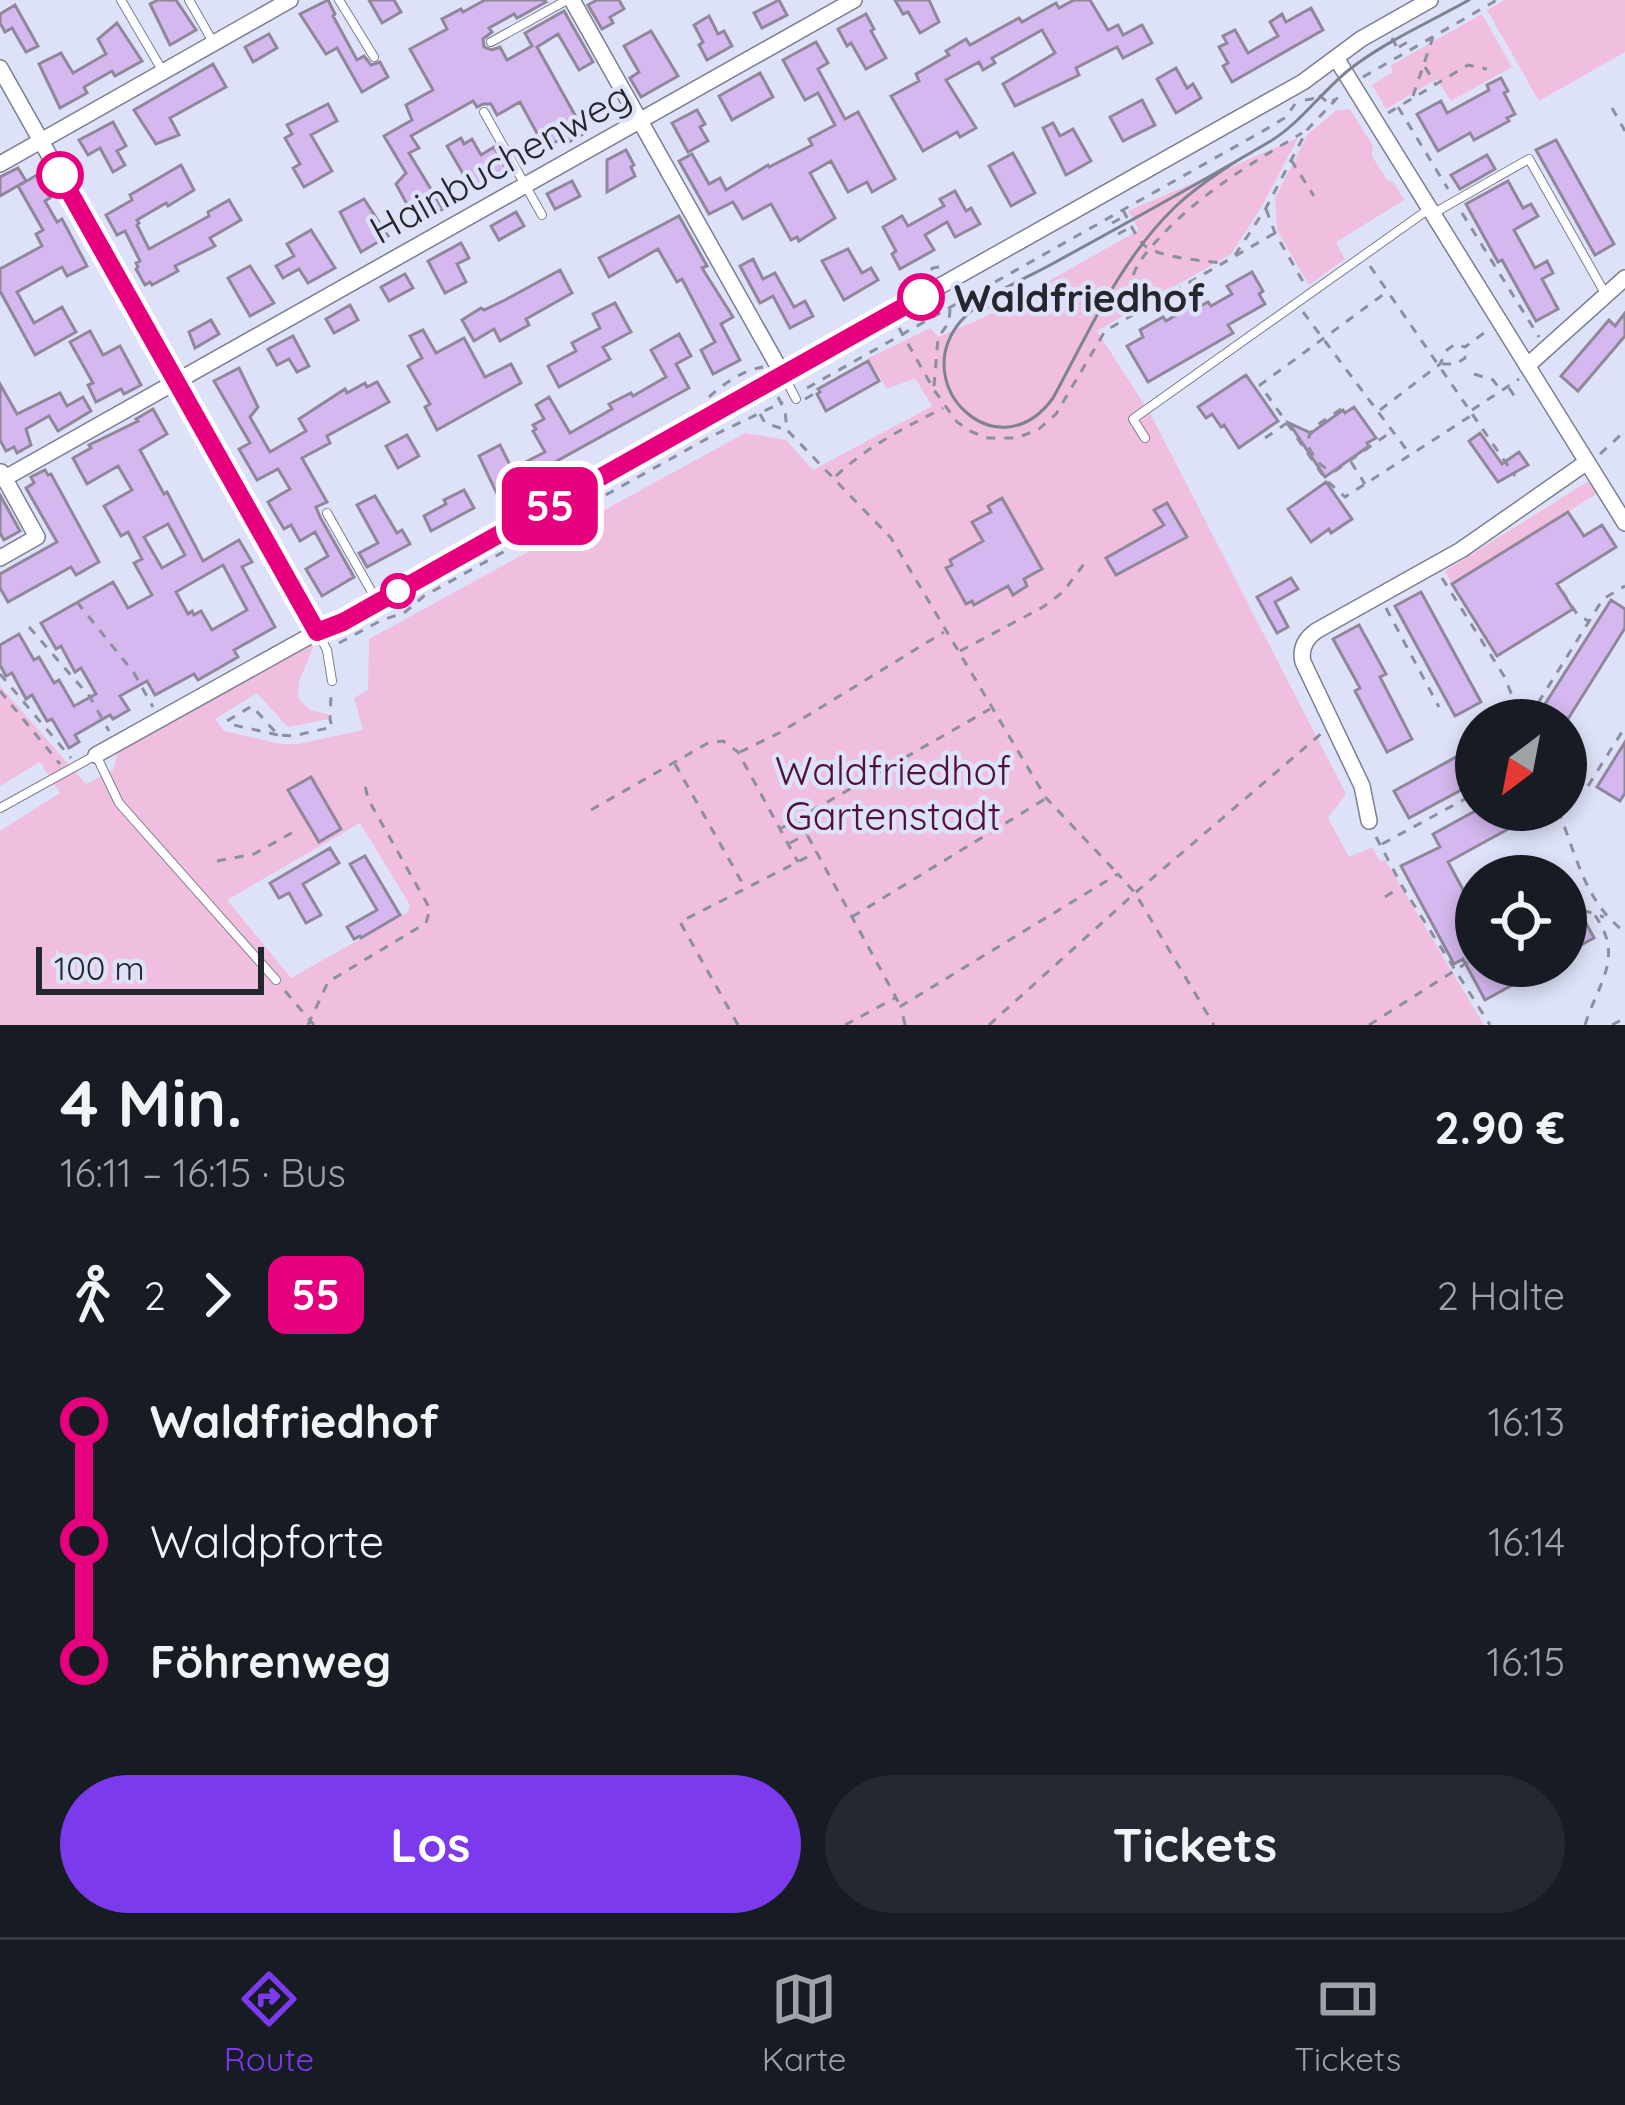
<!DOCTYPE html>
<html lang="de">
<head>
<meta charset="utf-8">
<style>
  :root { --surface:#171b24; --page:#242831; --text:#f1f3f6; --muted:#9ea1a6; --line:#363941; --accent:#7c3aed }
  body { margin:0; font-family:Quicksand,sans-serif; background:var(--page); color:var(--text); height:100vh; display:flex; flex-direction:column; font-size:45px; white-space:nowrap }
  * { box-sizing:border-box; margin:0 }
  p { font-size:39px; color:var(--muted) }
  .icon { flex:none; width:66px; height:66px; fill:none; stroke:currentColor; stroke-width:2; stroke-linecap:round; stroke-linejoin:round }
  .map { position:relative; height:1025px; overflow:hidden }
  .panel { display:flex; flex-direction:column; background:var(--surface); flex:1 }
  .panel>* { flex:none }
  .badge { padding:0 24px; border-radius:18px; font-size:42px; line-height:78px }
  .needle { width:78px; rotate:212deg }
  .fabs { position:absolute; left:1455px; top:699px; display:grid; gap:24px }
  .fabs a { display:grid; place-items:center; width:132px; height:132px; border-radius:50%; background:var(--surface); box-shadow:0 6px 18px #0003; font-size:60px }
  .scale { position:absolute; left:36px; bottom:30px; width:228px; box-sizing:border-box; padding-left:12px; border:6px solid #25272f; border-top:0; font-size:33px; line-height:42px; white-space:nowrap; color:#25272f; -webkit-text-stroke:9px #dee2f8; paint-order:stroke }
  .map>.badge { position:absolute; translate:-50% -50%; box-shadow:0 0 0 6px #fff }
  .legs { display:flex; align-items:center; gap:18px; height:132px; padding:0 60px; font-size:39px }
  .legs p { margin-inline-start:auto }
  .overview { display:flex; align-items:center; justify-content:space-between; height:204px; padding:0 60px }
  h1 { font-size:66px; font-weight:700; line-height:90px }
  .action { display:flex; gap:24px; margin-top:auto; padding:24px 60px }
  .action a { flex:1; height:138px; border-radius:72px; background:var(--accent); color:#fff; font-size:48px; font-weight:700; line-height:138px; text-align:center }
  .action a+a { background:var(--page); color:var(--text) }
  ul { padding:0 60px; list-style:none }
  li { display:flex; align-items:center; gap:42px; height:120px; font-size:45px }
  li i { display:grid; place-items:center; width:18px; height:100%; margin:0 15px; background:currentColor }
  li i::after { content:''; width:30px; height:30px; margin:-15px; border:9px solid; border-radius:50%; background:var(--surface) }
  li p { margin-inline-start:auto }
  li:first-child i { background:linear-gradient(#0000 50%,currentColor 0) }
  li:last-child i { background:linear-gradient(currentColor 50%,#0000 0) }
  .menu { display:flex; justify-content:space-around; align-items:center; height:168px; border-top:3px solid var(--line); background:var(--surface); font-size:33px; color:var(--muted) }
  .menu a { display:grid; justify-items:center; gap:6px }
  .menu .on { color:var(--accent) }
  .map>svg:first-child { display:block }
  .green { fill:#f0bedf; fill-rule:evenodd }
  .building { fill:#d4b8ef; stroke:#90879a; stroke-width:3; fill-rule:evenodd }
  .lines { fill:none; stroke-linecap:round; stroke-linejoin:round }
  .lane-casing { stroke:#7a7e92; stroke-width:10 }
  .street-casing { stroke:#7a7e92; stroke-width:18 }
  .path { stroke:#8c8f9f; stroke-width:3; stroke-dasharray:9 9; stroke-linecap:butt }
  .lane { stroke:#fff; stroke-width:8 }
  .street { stroke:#fff; stroke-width:15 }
  .tram { stroke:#7f8291; stroke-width:3 }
  .line-1-casing { stroke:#fff; stroke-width:27 }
  .line-1 { stroke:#e6007e; stroke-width:18 }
  .stop-1-dot { fill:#fff; stroke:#e6007e; stroke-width:6 }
  .labels { text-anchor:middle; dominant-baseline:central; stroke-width:9; stroke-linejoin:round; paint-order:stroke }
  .street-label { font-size:39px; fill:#25272f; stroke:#dee2f8 }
  .stop-label { font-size:39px; font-weight:bold; fill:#25272f; stroke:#dee2f8; text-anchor:start }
  .park-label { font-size:39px; fill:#4f0f40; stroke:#dee2f8 }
</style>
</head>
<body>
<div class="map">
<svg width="1625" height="1025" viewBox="0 0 1625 1025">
  <rect width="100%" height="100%" fill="#dee2f8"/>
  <path class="green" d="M1505,0H1625V52L1539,101L1487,10Z
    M1482,14L1512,67L1451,101L1437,79L1386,109L1372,85L1393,72L1390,66Z
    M1350,109L1373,146L1372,156L1387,180L1393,182L1404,200L1336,242L1345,259L1309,285L1277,230L1275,198L1308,134L1337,110Z
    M1298,138L1262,206L1231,254L1097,331L1151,415L1346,794L1328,818L1349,857L1372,847L1380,861L1385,860L1484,1025H0V831L60,793L40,762L0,786V686L86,784L113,770L119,749L311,644L313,648L299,681L298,698L310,710L327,714L329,719L288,727L257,693L215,719L224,731L281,744H298L363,730L354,698L368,690L369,639L745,433L786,440L813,470L932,406L915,378L887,389L868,358L931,328L938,337L985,317L1139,230L1128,211ZM360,823L410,905L408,912L291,978L227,900Z
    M1587,482L1593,484L1598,493L1452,584L1445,571Z"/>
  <path class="building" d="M158,0H176L196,30L170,45L150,4Z
    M328,0L335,14L333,16L357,60L364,56L371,65L380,62L388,77L362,92L337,48L326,54L300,14Z
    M369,0H394L401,12L382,23Z
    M485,0H544L546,2L517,18L514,14L489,28L492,32L483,39L484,47L492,50L500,47L507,60L532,46L525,33L564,11L593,62L579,70L558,34L537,47L585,133L569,142L566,136L545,148L520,102L497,115L491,104H483L477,107L473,101L411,136L419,148L409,153L443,209L417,223L396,184L406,173L384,136L412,120L406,105L433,90L410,49L447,29L442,19L461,9L463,12Z
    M597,0H619L624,9L610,17L613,23L602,29L588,5Z
    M779,0L787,15L762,28L754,13Z
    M895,0H929L939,22L920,33L908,12L903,14Z
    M1074,0H1090L1108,30L1118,25L1123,35L1142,25L1152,43L1123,58L1117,47L1076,68L1079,75L1015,106L1003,84L1055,53L1042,30L992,58L995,63L983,70L979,62L946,80L976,128L960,137L957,132L923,151L891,96L919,81L916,74L949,55L946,51L966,39L970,45L1019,18L1022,22L1056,3L1059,8Z
    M15,5L38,46L26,52L12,28L5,32L0,23V14Z
    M1311,8L1323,30L1232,82L1223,66L1228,63L1219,47L1227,43L1223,36L1235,30L1248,53L1278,36L1270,22L1282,14L1286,22Z
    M866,14L874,29L871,31L886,58L866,69L851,43L847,46L838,29Z
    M709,16L718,34L724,31L732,46L707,60L699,45L703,42L694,25Z
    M117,23L142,61L115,76L112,71L84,87L87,93L60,108L39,64L61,53L73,73L106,54L98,39Z
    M651,31L678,76L641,97L630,78L639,72L624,46Z
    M269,34L277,48L253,62L245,47Z
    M816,42L828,63L818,69L845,119L858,112L895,179L872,192L867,182L848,192L831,161L810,173L835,218L799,241L797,237L791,240L771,204L743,219L733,202L709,214L679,161L692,154L709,184L720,178L726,190L768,165L769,167L812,145L809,139L835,125L818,93L805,100L783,60Z
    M213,64L226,87L170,118L179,135L156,144L134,110Z
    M1176,68L1187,88L1193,84L1201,98L1176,113L1157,79Z
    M760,73L773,97L732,120L719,96Z
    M1501,78L1508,91L1504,93L1515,114L1507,118L1509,121L1474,140L1470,133L1438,151L1417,114L1441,101L1447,113L1489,90L1487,85Z
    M1142,100L1155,125L1123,141L1110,117Z
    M328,104L337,121L311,135L332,171L304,187L293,168L300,164L285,138L292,134L287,125Z
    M697,110L705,124L700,127L708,141L688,152L672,123Z
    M113,122L126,146L117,151L125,165L113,172L100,148L88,155L79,140Z
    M1053,123L1060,136L1073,129L1091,161L1066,175L1043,128Z
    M461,138L464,144L472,139L481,155L494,147L508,172L473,191L447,146Z
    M1556,140L1614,244L1595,255L1536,150Z
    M626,150L634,165L631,167L635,176L607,192V160Z
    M1013,153L1035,193L1011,206L989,166Z
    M1487,155L1495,169L1460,189L1451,175Z
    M181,165L194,190L168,206L166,203L137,220L139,223L137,225L149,249L209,216L208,212L229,200L241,220L210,238L215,246L175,266L178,271L152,285L150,282L145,285L136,269L138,267L136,263L140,261L125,231L117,235L106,215L132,200L130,195Z
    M18,168L26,181L0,196V177Z
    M37,175L50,198L45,201L57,222L62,219L87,266L67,276L62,267L17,292L34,323L62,307L76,332L35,355L0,291V269L42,246L36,234L43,230L18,186Z
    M572,181L580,196L555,209L547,194Z
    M1508,181L1523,208L1531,204L1538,216L1514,230L1535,268L1547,261L1553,273L1542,279L1558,309L1536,321L1502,260L1498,262L1466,204Z
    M955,191L966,211L971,208L980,224L955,237L947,222L925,235L934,250L900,269L892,254L896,251L883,227L902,216L908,226L944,206L940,199Z
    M364,199L388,236L361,252L340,212Z
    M516,212L524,226L499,240L491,226Z
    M679,216L707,266L702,268L733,317L721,324L740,360L713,374L701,350L715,342L682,279L677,282L658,249L609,277L599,258Z
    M311,230L335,268L308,283L299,269L283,278L276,266L294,256L287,244Z
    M461,243L469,258L457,264L466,282L445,293L428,261Z
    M848,249L862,273L871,268L878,280L844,300L822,261Z
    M753,259L763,279L775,273L794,307L805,301L813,316L790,328L773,296L760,303L740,266Z
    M250,266L274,303L250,316L228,278Z
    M560,270L572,293L526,319L529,325L500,341L494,329L474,341L462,320L481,308L484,310L505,300Z
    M1252,272L1263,291L1259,294L1265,304L1228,325L1233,333L1148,382L1127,346L1143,337L1140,330L1163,317L1166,321L1190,307L1195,309L1208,302L1211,306L1232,294L1227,286Z
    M405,274L413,288L389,301L381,287Z
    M615,303L631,332L603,347L610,359L559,387L548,366L576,351L572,343L600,328L593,314Z
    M350,305L358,320L334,333L326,319Z
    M1625,313V336L1578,391L1561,376L1609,320L1615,326Z
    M211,320L219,334L195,348L189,332Z
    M423,330L436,353L464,338L485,377L511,364L521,383L437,430L425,407L430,404L408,366L422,358L410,336Z
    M90,331L103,355L120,346L141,385L124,394L121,389L96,402L88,385L93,383L70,342Z
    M679,334L691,356L676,364L689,388L497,494L479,456L500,445L512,469L545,452L533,431L536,429L533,425L544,419L536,405L549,397L570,433L612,409L609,404L631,393L633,396L666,377L651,350Z
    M293,336L309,366L297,372L289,359L277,365L268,349Z
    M868,361L879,381L826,411L817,394L820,392L818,389Z
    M239,368L258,407L250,417L270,452L306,431L299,419L345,389L347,393L365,383L367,387L377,382L389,402L327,436L330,443L302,458L327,502L316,507L320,517L354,577L322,596L306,569L328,556L315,532L300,541L291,525L284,529L268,502L290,489L278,469L257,480L239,449L250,443L214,381Z
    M1246,375L1278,421L1239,448L1224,425L1221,427L1212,414L1206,418L1198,407Z
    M0,384L17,414L60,393L67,406L83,397L91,411L58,431L49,416L26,429L31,445L17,453L14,447L6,451L0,440Z
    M1354,407L1376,438L1367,443L1369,446L1325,477L1289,423L1311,433L1343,410L1345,413Z
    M153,409L167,434L140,450L164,494L167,492L203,561L239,540L252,562L242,567L275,627L234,650L238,657L198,680L194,674L155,695L147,681L120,696L129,710L113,719L110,715L75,735L79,742L69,748L52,719L47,721L32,695L26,699L12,673L6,676L0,665V645L19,634L34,660L39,657L54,683L59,680L74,706L96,694L81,668L75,672L61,646L56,649L41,623L113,582L128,608L152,595L134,563L142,559L128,532L121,536L104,506L132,490L118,466L87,484L73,458L91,448L89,445L138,421L136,419ZM168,524L185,555L162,568L144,537ZM223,565L247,610L212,630L201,611L194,615L192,611L188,614L176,592Z
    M1480,433L1502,464L1519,452L1528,465L1498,482L1469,441Z
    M407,435L419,456L398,468L386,446Z
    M45,470L48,475L51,474L99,562L76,575L71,567L8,602L0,588V574L57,542L26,488L34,483L31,477Z
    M1326,482L1352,519L1331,533L1329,529L1311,542L1288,509Z
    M464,490L474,508L431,531L424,516L446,504L444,500Z
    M0,495L20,531L4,540L0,533Z
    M375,496L397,533L402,530L410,544L367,567L359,553L378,543L357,505Z
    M1002,498L1042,569L1024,579L1027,586L1013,595L1008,586L974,605L972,601L966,604L946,568L952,565L950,560L983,541L972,522L991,512L988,506Z
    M1167,503L1187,537L1116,575L1106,558L1164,525L1154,510Z
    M1568,512L1584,536L1602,525L1616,547L1557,584L1573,609L1497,656L1452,584Z
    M1291,578L1298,589L1275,602L1288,627L1277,633L1257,597Z
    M1421,592L1481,702L1455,716L1395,606Z
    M1611,600L1625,609V628L1568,719L1545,704Z
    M1359,625L1386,674L1380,677L1412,739L1387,752L1355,691L1360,688L1333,639Z
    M1625,742V793L1620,801L1597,787Z
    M1476,746V782L1409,818L1394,791Z
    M311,777L341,829L319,842L288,790Z
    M1477,810H1515L1521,822L1448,862L1472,906L1476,904V966H1547L1485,1000L1463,959L1454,964L1401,866L1440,847L1433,834Z
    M330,848L339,863L303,884L321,915L306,923L289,893L279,898L270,883Z
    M365,856L400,915L361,938L360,936L354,939L347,927L377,910L350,864Z
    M1579,910L1594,938L1566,953V917Z"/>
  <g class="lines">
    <g class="lane-casing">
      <path id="lane" d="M121,0L162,70
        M189,0L213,42
        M339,0L374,57
        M491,42L567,0
        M484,112L542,215
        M1434,213L1529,159L1606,295
        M784,376L796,399
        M1145,438L1133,419L1429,209
        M327,513L377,601
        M318,633L327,650L332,681
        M0,808L96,755L119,803L276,980"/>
    </g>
    <g class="street-casing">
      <path id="street" d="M572,0L783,375
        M1336,58L1625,523
        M0,68L317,632
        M0,164L290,0
        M1527,366L1625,278
        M5,478L854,0
        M0,558L37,537L1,472
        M96,755L317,632L343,622L378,602L1303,82L1361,39L1430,0
        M1369,821L1362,786L1303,662C1300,649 1305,639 1316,631L1461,550L1587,462"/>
    </g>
    <path class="path" d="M1392,38L1401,55
      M1399,47L1413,39
      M1425,67L1435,83
      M1363,77L1497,0
      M1413,96L1433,37
      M1305,100L1312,99L1317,93L1327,102L1331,98L1334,101
      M1398,107L1448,189
      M1612,108L1625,131
      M1388,113L1468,65L1487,69
      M1291,160L1314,196
      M1266,209L1275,233L1305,285
      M1123,210C1129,221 1135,236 1144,245C1157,257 1203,261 1222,263
      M1462,213L1539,337
      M1112,223L1125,216
      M1118,234L1131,227
      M1235,255L1266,208L1307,130L1341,94
      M1370,266L1515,476
      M901,290L933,268L944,266
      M976,293L985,309L999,301
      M1167,297L1177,315
      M979,298L993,290
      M1137,310C1132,297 1129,286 1134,273C1140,258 1152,246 1163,234C1204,191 1252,163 1302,133
      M1303,312L1409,453
      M899,328L934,390L957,422L972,432L988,438H1017L1039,429L1056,414L1105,331L1275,233
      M1442,364H1456L1465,358V350
      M1474,374L1493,380L1500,389
      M934,386L938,338L949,322L950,309
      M807,388L1270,127L1286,117L1295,104
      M1509,388L1519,403
      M709,397C724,383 744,370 763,367
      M778,397L785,411L787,430L891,538L1046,798L1118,874
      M805,399L819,391
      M1341,409C1325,421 1298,431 1312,453C1319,464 1323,469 1335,471L1391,432
      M1380,410L1440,364L1447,350L1455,344L1465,347L1488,330
      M1472,410L1519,379
      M760,414L765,423L786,430
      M1287,423L1326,480L1345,497L1472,415
      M1265,438L1287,423L1260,385L1388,291
      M1600,454L1625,431
      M1351,462L1365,484
      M836,476C868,446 904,428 943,408
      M1442,578L1504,676L1522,720
      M1562,591L1577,614L1588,621
      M77,602L134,673L153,707
      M1386,608L1439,707
      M29,627L90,697L109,731
      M339,643L382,620L404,613L424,596L710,437L783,402
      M960,651L1043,607L1063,592L1084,564
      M0,674L71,758
      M0,691L60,764
      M1538,703L1603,599L1625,586
      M278,735L229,724L227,721L252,706L278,735L293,736L332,727L330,719L331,695
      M740,752L779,733L944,632
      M675,764L744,886
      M1588,786L1625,727
      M591,810L708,743L723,741L738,752L798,862
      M1558,810C1576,854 1585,903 1625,932
      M799,820L900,1005
      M780,829L990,709
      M1376,837L1402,886L1490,1025
      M790,843L807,834
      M1382,844L1476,793
      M217,861L254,854L297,830
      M1385,897L1400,887
      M1566,908L1570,906L1604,917
      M852,917L1045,799
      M285,991L314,1025
      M308,1025L328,982L426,923L430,909L368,799L364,781
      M738,1025L680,922L817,852
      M845,1025L895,998
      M905,1025L901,1006L1118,874L1135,893L1214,1025
      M989,1025L1135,893L1322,733
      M1369,1025L1476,957
      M1585,1025C1599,981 1625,957 1594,914
      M1612,1025L1625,1018"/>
    <use href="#lane" class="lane"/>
    <use href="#street" class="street"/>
    <path class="tram" d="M1243,157C1219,172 1195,188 1175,207C1120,260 1089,332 1053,398C999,473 907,387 960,322C982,296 1023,280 1052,264C1125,224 1198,184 1269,142C1301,123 1321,92 1350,69C1386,41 1430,22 1469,0"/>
  </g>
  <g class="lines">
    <g class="line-1-casing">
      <path id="line-1" d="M60,175L317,632L343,622L921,297"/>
    </g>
    <use href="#line-1" class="line-1"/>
  </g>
  <g class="stop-1-dot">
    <circle cx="60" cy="175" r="21"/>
    <circle cx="921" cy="297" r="21"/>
    <circle cx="398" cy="591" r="15"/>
  </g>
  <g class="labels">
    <g class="street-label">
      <text transform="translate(500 162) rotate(-29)">Hainbuchenweg</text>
    </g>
    <g class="stop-label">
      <text x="954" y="297">Waldfriedhof</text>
    </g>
    <g class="park-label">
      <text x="893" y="770">Waldfriedhof<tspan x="893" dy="45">Gartenstadt</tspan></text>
    </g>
  </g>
</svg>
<div class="fabs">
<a><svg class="needle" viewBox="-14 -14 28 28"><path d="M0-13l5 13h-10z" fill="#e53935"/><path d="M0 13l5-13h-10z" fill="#9ea1a6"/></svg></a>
<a><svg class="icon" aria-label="locate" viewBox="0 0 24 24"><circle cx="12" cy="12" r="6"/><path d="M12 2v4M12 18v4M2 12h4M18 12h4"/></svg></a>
</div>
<div class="scale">100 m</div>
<b class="badge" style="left:550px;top:506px;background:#e6007e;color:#fff">55</b>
</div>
<section class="panel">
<div class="overview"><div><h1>4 Min.</h1><p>16:11 – 16:15 · Bus</p></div><b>2.90 €</b></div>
<div class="legs"><svg class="icon" aria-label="walk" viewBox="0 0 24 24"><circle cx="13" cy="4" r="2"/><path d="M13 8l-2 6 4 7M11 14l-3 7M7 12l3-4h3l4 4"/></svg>2<svg class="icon" aria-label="forward" viewBox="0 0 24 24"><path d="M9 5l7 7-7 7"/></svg><b class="badge" style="background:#e6007e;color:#fff">55</b><p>2 Halte</p></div>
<ul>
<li><i style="color:#e6007e"></i><b>Waldfriedhof</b><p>16:13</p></li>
<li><i style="color:#e6007e"></i><span>Waldpforte</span><p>16:14</p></li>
<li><i style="color:#e6007e"></i><b>Föhrenweg</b><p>16:15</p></li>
</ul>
<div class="action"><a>Los</a><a>Tickets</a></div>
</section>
<nav class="menu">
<a class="on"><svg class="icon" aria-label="directions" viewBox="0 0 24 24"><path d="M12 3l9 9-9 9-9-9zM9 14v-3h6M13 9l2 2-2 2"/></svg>Route</a>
<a><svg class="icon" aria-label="map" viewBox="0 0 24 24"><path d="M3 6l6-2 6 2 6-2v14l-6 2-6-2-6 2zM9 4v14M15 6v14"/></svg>Karte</a>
<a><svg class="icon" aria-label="tickets" viewBox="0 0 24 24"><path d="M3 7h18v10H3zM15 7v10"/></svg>Tickets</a>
</nav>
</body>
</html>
